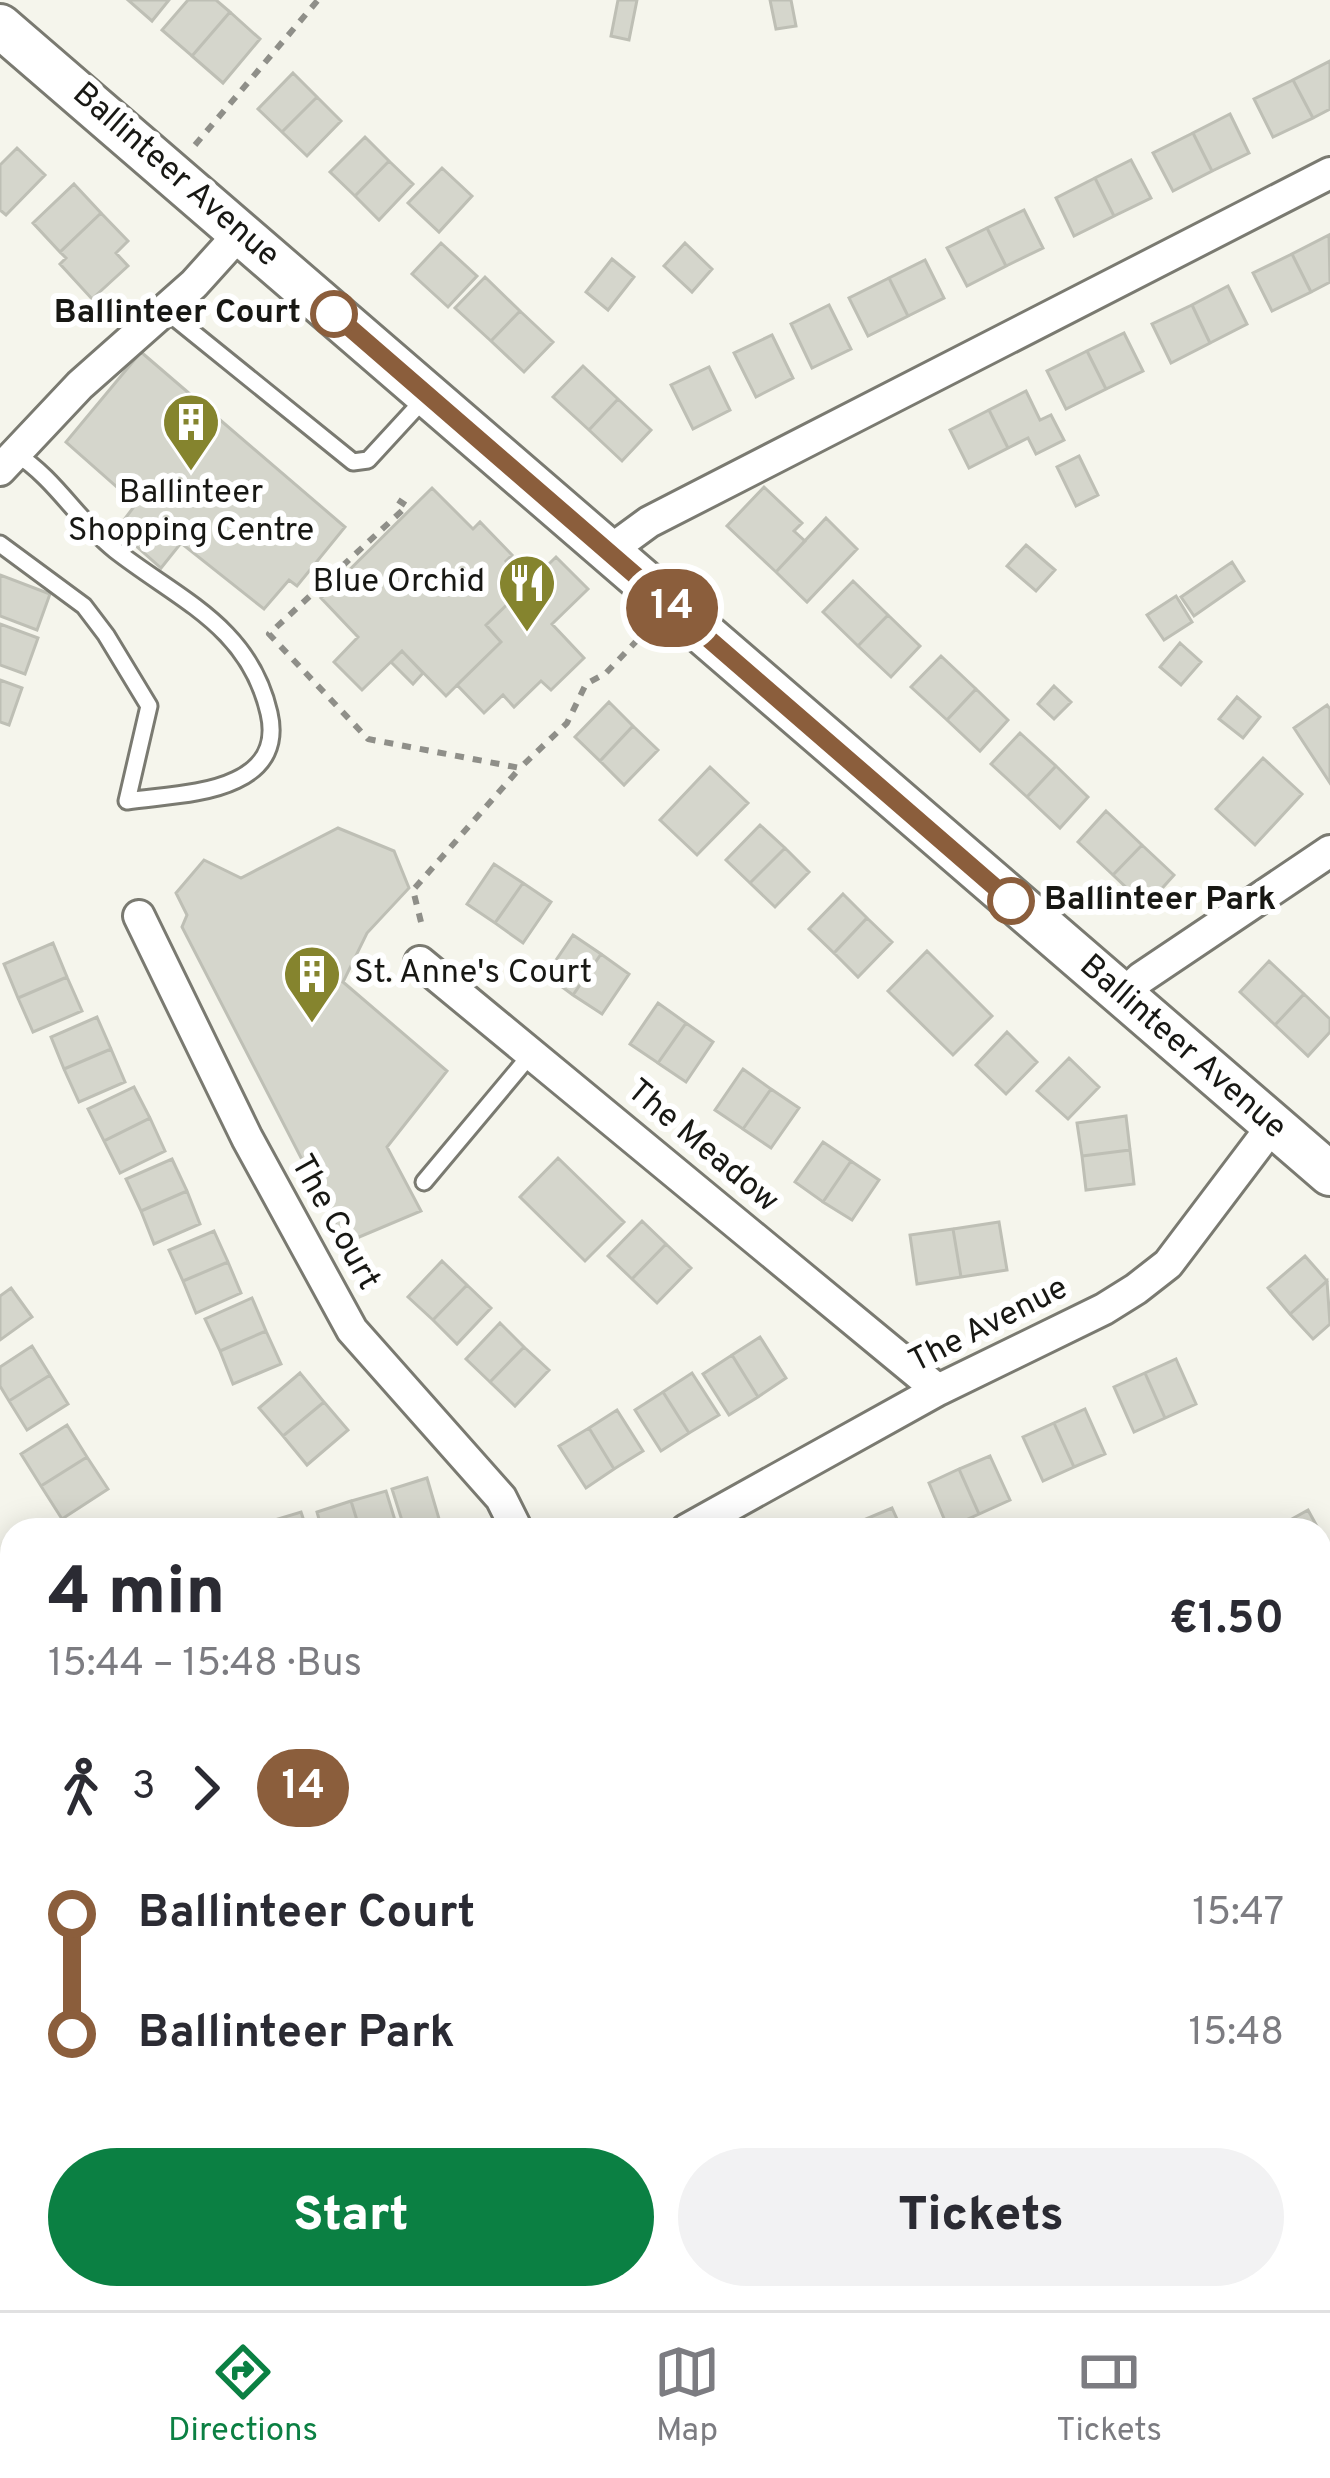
<!DOCTYPE html>
<html lang="en">
<head>
<meta charset="utf-8">
<style>
  :root { --surface:#fff; --page:#f2f2f3; --text:#2b2b33; --muted:#7c7c81; --line:#e1e1e2; --accent:#0b8043 }
  body { margin:0; font-family:Overpass,sans-serif; background:var(--page); color:var(--text); height:100vh; display:flex; flex-direction:column; font-size:45px; white-space:nowrap }
  * { box-sizing:border-box; margin:0 }
  p { font-size:39px; color:var(--muted) }
  .icon { flex:none; width:66px; height:66px; fill:none; stroke:currentColor; stroke-width:2; stroke-linecap:round; stroke-linejoin:round }
  .map { position:relative; flex:1; overflow:hidden }
  .panel { position:absolute; left:0px; top:1518px; width:1332px; height:792px; display:flex; flex-direction:column; background:var(--surface); border-radius:36px 36px 0 0; box-shadow:0 6px 30px #0003 }
  .panel>* { flex:none }
  .badge { padding:0 24px; border-radius:39px; font-size:42px; line-height:78px }
  .map>.badge { position:absolute; translate:-50% -50%; box-shadow:0 0 0 6px #fff }
  .legs { display:flex; align-items:center; gap:18px; height:132px; padding:0 48px; font-size:39px }
  .legs p { margin-inline-start:auto }
  .overview { display:flex; align-items:center; justify-content:space-between; height:204px; padding:0 48px }
  h1 { font-size:66px; font-weight:800; line-height:90px }
  .button { display:flex; gap:24px; margin-top:auto; padding:24px 48px }
  .button a { flex:1; height:138px; border-radius:72px; background:var(--accent); color:#fff; font-size:48px; font-weight:800; line-height:138px; text-align:center }
  .button a+a { background:var(--page); color:var(--text) }
  ul { padding:0 48px; list-style:none }
  li { display:flex; align-items:center; gap:42px; height:120px; font-size:45px }
  li i { display:grid; place-items:center; width:18px; height:100%; margin:0 15px; background:currentColor }
  li i::after { content:''; width:30px; height:30px; margin:-15px; border:9px solid; border-radius:50%; background:var(--surface) }
  li p { margin-inline-start:auto }
  li:first-child i { background:linear-gradient(#0000 50%,currentColor 0) }
  li:last-child i { background:linear-gradient(currentColor 50%,#0000 0) }
  .menu { display:flex; justify-content:space-around; align-items:center; height:168px; border-top:3px solid var(--line); background:var(--surface); font-size:33px; color:var(--muted) }
  .menu a { display:grid; justify-items:center; gap:6px }
  .menu .active { color:var(--accent) }
  .map>svg:first-child { display:block }
  .green { fill:#d1d284 }
  .lines { fill:none; stroke-linecap:round; stroke-linejoin:round }
  .stream { stroke:#afaf42; stroke-width:10 }
  .building { fill:#d5d6cc; stroke:#bebfb5; stroke-width:3 }
  .lane-casing { stroke:#7a7a71; stroke-width:21 }
  .street-casing { stroke:#7a7a71; stroke-width:36 }
  .secondary-casing { stroke:#7a7a71; stroke-width:48 }
  .path { stroke:#8f8f89; stroke-width:6; stroke-dasharray:9 9; stroke-linecap:butt }
  .lane { stroke:#fff; stroke-width:15 }
  .street { stroke:#fff; stroke-width:30 }
  .secondary { stroke:#fff; stroke-width:42 }
  .line-1-casing { stroke:#fff; stroke-width:27 }
  .line-1 { stroke:#8b5e3c; stroke-width:18 }
  .stop-1-dot { fill:#fff; stroke:#8b5e3c; stroke-width:6 }
  .labels { text-anchor:middle; dominant-baseline:central; stroke-width:12; stroke-linejoin:round; paint-order:stroke }
  .street-label { font-size:33px; fill:#181814; stroke:#fff }
  .stop-label { font-size:33px; font-weight:bold; fill:#181814; stroke:#fff; text-anchor:end }
  .poi-label { font-size:33px; fill:#181814; stroke:#fff }
</style>
</head>
<body>
<div class="map">
<svg width="1330" height="2310" viewBox="0 0 1330 2310">
  <rect width="100%" height="100%" fill="#f5f5ec"/>
  <path class="green" d="M202,2298H333L340,2310H208Z"/>
  <g class="lines">
    <path class="stream" d="M1320,2192L1330,2191"/>
  </g>
  <path class="building" d="M128,0H169L152,21Z
    M188,0H216L230,12L192,56L162,30Z
    M618,0H637L629,40L611,36Z
    M770,0H791L796,26L776,29Z
    M230,12L260,39L223,83L192,56Z
    M1330,61V109L1313,118L1293,80Z
    M293,73L317,97L282,132L258,109Z
    M1293,80L1313,118L1273,137L1254,99Z
    M317,97L341,121L307,156L282,132Z
    M1230,114L1249,153L1212,171L1193,133Z
    M1193,133L1212,171L1173,191L1153,153Z
    M365,137L389,161L355,196L330,172Z
    M17,148L45,175L6,215L0,210V165Z
    M1131,160L1151,198L1114,216L1095,178Z
    M389,161L413,184L379,220L355,196Z
    M442,168L472,196L439,232L408,203Z
    M1095,178L1114,216L1074,236L1056,198Z
    M74,184L101,213L60,252L33,223Z
    M1024,210L1043,248L1006,266L987,228Z
    M101,213L128,241L116,253L128,266L92,299L60,264L66,258L60,252Z
    M987,228L1006,266L967,286L947,248Z
    M1329,235L1330,282L1311,292L1292,254Z
    M441,243L477,276L448,307L412,274Z
    M685,243L712,269L692,292L664,266Z
    M1292,254L1311,292L1272,311L1253,273Z
    M612,259L634,277L608,310L586,292Z
    M925,260L944,298L908,316L889,278Z
    M485,277L520,311L491,341L455,308Z
    M889,278L908,316L868,336L849,298Z
    M1228,286L1247,324L1210,343L1192,305Z
    M829,305L851,349L812,368L791,324Z
    M1192,305L1210,343L1171,363L1152,324Z
    M520,311L553,342L524,372L491,341Z
    M1124,333L1143,371L1106,389L1087,351Z
    M772,335L793,378L756,397L734,353Z
    M1087,351L1106,389L1066,409L1047,371Z
    M141,352L345,527L297,586L289,580L264,609L181,543L161,568L117,529L136,504L66,442Z
    M583,366L618,399L589,430L553,397Z
    M709,367L730,410L693,429L671,385Z
    M1026,391L1040,420L1051,415L1064,440L1036,454L1028,438L1008,448L989,410Z
    M618,399L651,430L622,461L589,430Z
    M989,410L1008,448L969,468L950,430Z
    M1079,456L1098,495L1076,506L1057,467Z
    M764,487L802,523L794,531L805,541L776,572L727,526Z
    M432,488L473,529L480,522L512,555L506,561L528,584L486,625L501,642L446,696L402,651L362,690L334,662L358,637L321,598Z
    M826,518L857,549L807,602L776,572Z
    M1026,545L1055,570L1036,591L1007,566Z
    M556,557L588,589L552,624L584,658L551,690L541,681L514,707L503,695L484,713L457,685L501,642L486,625Z
    M1232,562L1244,581L1194,616L1181,597Z
    M0,575L50,594L37,630L0,616Z
    M853,581L888,615L858,646L823,612Z
    M1176,596L1192,622L1164,640L1147,615Z
    M888,615L920,646L891,677L858,646Z
    M0,624L38,638L25,674L0,665Z
    M1180,643L1201,662L1181,685L1160,667Z
    M402,651L423,673L413,684L391,662Z
    M941,656L976,689L947,720L911,687Z
    M0,680L22,688L9,725L0,722Z
    M1054,686L1071,702L1054,719L1038,704Z
    M976,689L1008,720L980,751L947,720Z
    M1237,697L1260,717L1243,738L1219,719Z
    M609,702L633,726L600,761L575,737Z
    M1327,705L1330,709V783L1294,728Z
    M633,726L658,750L624,785L600,761Z
    M1020,733L1056,766L1027,797L991,764Z
    M1263,758L1302,794L1255,845L1216,809Z
    M1056,766L1088,797L1060,828L1027,797Z
    M710,767L748,803L697,855L660,820Z
    M1106,811L1142,845L1113,875L1078,842Z
    M760,825L785,848L750,883L726,860Z
    M338,828L394,851L409,888L367,933L343,982L447,1071L387,1147L421,1211L345,1243L182,927L187,915L176,893L204,860L241,878Z
    M1142,845L1174,875L1146,906L1113,875Z
    M785,848L809,872L775,907L750,883Z
    M494,864L523,883L495,923L467,904Z
    M523,883L551,902L523,943L495,923Z
    M843,894L867,918L834,953L809,929Z
    M867,918L892,942L858,977L834,953Z
    M573,935L601,954L573,995L546,975Z
    M53,943L67,977L18,998L4,964Z
    M927,951L992,1016L953,1055L888,991Z
    M601,954L629,974L602,1014L573,995Z
    M1269,961L1304,994L1275,1025L1240,992Z
    M67,977L82,1011L33,1032L18,998Z
    M1304,994L1330,1019V1032L1308,1056L1275,1025Z
    M658,1003L686,1023L658,1063L630,1044Z
    M97,1017L111,1049L64,1069L51,1037Z
    M686,1023L713,1042L686,1082L658,1063Z
    M1007,1032L1037,1062L1006,1094L976,1065Z
    M111,1049L125,1082L79,1102L64,1069Z
    M1069,1058L1099,1087L1068,1119L1037,1091Z
    M743,1069L771,1089L743,1129L715,1110Z
    M134,1087L150,1118L104,1141L88,1109Z
    M771,1089L799,1108L771,1148L743,1129Z
    M1126,1116L1130,1150L1082,1156L1077,1123Z
    M150,1118L165,1151L120,1173L104,1141Z
    M823,1142L851,1161L823,1202L795,1182Z
    M1130,1150L1134,1184L1086,1190L1082,1156Z
    M558,1158L624,1222L585,1261L520,1197Z
    M172,1159L187,1191L141,1211L126,1179Z
    M851,1161L879,1180L852,1220L823,1202Z
    M187,1191L200,1224L154,1244L141,1211Z
    M642,1221L666,1244L632,1279L608,1256Z
    M999,1222L1007,1270L961,1277L953,1229Z
    M953,1229L961,1277L917,1284L910,1235Z
    M214,1231L228,1262L183,1281L169,1250Z
    M666,1244L691,1268L657,1303L632,1279Z
    M1305,1256L1327,1281L1290,1314L1268,1288Z
    M442,1261L467,1285L433,1320L408,1297Z
    M228,1262L241,1293L196,1313L183,1281Z
    M1327,1281L1330,1324L1313,1339L1290,1314Z
    M467,1285L491,1308L457,1344L433,1320Z
    M11,1288L32,1317L0,1340V1296Z
    M252,1298L266,1331L220,1351L205,1319Z
    M500,1323L524,1347L490,1382L466,1359Z
    M266,1331L281,1364L233,1384L220,1351Z
    M760,1337L786,1378L758,1397L732,1355Z
    M32,1346L50,1375L9,1401L0,1386V1367Z
    M524,1347L549,1370L515,1406L490,1382Z
    M732,1355L758,1397L729,1415L703,1374Z
    M1176,1359L1196,1404L1165,1418L1145,1373Z
    M300,1373L324,1402L283,1436L259,1408Z
    M692,1373L719,1415L689,1433L663,1392Z
    M1145,1373L1165,1418L1134,1432L1114,1387Z
    M50,1375L68,1404L27,1430L9,1401Z
    M663,1392L689,1433L661,1451L635,1410Z
    M324,1402L348,1430L307,1465L283,1436Z
    M1085,1409L1105,1454L1074,1467L1054,1423Z
    M617,1410L643,1451L614,1469L589,1428Z
    M1054,1423L1074,1467L1043,1481L1023,1437Z
    M67,1425L87,1457L41,1486L21,1454Z
    M589,1428L614,1469L586,1488L559,1446Z
    M990,1456L1010,1500L979,1514L959,1469Z
    M87,1457L108,1489L62,1519L41,1486Z
    M959,1469L979,1514L948,1528L929,1483Z
    M427,1478L442,1529L405,1530L392,1489Z
    M386,1491L398,1530H360L351,1501Z
    M351,1501L360,1530H322L317,1512Z
    M892,1508L902,1530H865L861,1521Z
    M1308,1510L1319,1530H1275L1274,1529Z
    M301,1512L307,1530H271L268,1522Z
    M1330,1699V1744L1322,1748L1320,1705Z
    M12,1811V1862L0,1866V1815Z
    M12,1980V2031L0,2035V1984Z
    M85,2298H131L104,2310H90Z
    M340,2298H385L364,2310H347Z"/>
  <g class="lines">
    <g class="lane-casing">
      <path id="lane" d="M165,310L353,462L368,460L426,397
        M0,544L84,606L106,635L149,706L127,801C161,796 205,795 236,780C266,766 276,743 269,713C249,626 179,600 115,550C77,520 56,479 15,453
        M424,1182L532,1053"/>
    </g>
    <g class="street-casing">
      <path id="street" d="M0,470L80,385L194,284L240,233
        M608,552L649,522L1330,173
        M139,916L247,1138L352,1330L501,1498L517,1530
        M420,962L938,1390
        M1122,996L1141,978L1330,851
        M686,1530L938,1390L1104,1309L1136,1289L1168,1264L1273,1125
        M0,1616L12,1645
        M1320,1661L1330,1658
        M0,1724L12,1720
        M0,2127L12,2124"/>
    </g>
    <g class="secondary-casing">
      <path id="secondary" d="M0,26L1330,1174
        M1320,2094L1330,2093
        M596,2310L622,2298"/>
    </g>
    <path class="path" d="M195,145L318,0
      M398,500L407,506L269,634L368,739L520,768L567,723L586,684L606,673L645,632
      M421,922L413,890L520,768
      M1320,2022L1330,2023
      M1320,2219L1330,2218
      M283,2298L287,2310
      M1050,2298L1053,2307L1073,2298
      M477,2310L500,2298
      M688,2310L713,2298"/>
    <use href="#lane" class="lane"/>
    <use href="#street" class="street"/>
    <use href="#secondary" class="secondary"/>
  </g>
  <g class="lines">
    <g class="line-1-casing">
      <path id="line-1" d="M334,314L1011,901"/>
    </g>
    <use href="#line-1" class="line-1"/>
  </g>
  <defs>
    <g id="building-pin" transform="scale(3)"><path d="M0 17L-7.5 6A9.5 9.5 0 1 1 7.5 6Z" fill="#85842e" stroke="#fff"/><path d="M-4-6H4V6H1V3H-1V6H-4ZM-2.5-4.3h1.7v1.8h-1.7ZM.8-4.3h1.7v1.8H.8ZM-2.5-1h1.7V.8h-1.7ZM.8-1h1.7V.8H.8Z" fill="#fff"/></g>
    <g id="restaurant-pin" transform="scale(3)"><path d="M0 17L-7.5 6A9.5 9.5 0 1 1 7.5 6Z" fill="#85842e" stroke="#fff"/><path d="M-5-6h1v4h1v-4h1v4h1v-4h1v5L-1.5 .5V6h-2V.5L-5-1ZM5-6V6H3V1.5H1.5Q1.5-4 5-6Z" fill="#fff"/></g>
  </defs>
  <g fill-rule="evenodd">
    <use href="#building-pin" x="191" y="422"/>
    <use href="#restaurant-pin" x="527" y="583"/>
    <use href="#building-pin" x="312" y="974"/>
  </g>
  <g class="stop-1-dot">
    <circle cx="334" cy="314" r="21"/>
    <circle cx="1011" cy="901" r="21"/>
  </g>
  <g class="labels">
    <g class="street-label">
      <text transform="translate(175 176) rotate(41)">Ballinteer Avenue</text>
      <text transform="translate(1182 1048) rotate(41)">Ballinteer Avenue</text>
      <text transform="translate(702 1147) rotate(40)">The Meadow</text>
      <text transform="translate(334 1223) rotate(61)">The Court</text>
      <text transform="translate(989 1326) rotate(-27)">The Avenue</text>
    </g>
    <g class="stop-label">
      <text x="301" y="314">Ballinteer Court</text>
      <text x="1044" y="901" text-anchor="start">Ballinteer Park</text>
    </g>
    <g class="poi-label">
      <text x="191" y="494">Ballinteer<tspan x="191" dy="38">Shopping Centre</tspan></text>
      <text x="485" y="583" text-anchor="end">Blue Orchid</text>
      <text x="354" y="974" text-anchor="start">St. Anne's Court</text>
    </g>
  </g>
</svg>
<b class="badge" style="left:672px;top:608px;background:#8b5e3c;color:#fff">14</b>
<section class="panel">
<div class="overview"><div><h1>4 min</h1><p>15:44 – 15:48 · Bus</p></div><b>€1.50</b></div>
<div class="legs"><svg class="icon" aria-label="walk" viewBox="0 0 24 24"><circle cx="13" cy="4" r="2"/><path d="M13 8l-2 6 4 7M11 14l-3 7M7 12l3-4h3l4 4"/></svg>3<svg class="icon" aria-label="forward" viewBox="0 0 24 24"><path d="M9 5l7 7-7 7"/></svg><b class="badge" style="background:#8b5e3c;color:#fff">14</b></div>
<ul>
<li><i style="color:#8b5e3c"></i><b>Ballinteer Court</b><p>15:47</p></li>
<li><i style="color:#8b5e3c"></i><b>Ballinteer Park</b><p>15:48</p></li>
</ul>
<div class="button"><a>Start</a><a>Tickets</a></div>
</section>
</div>
<nav class="menu">
<a class="active"><svg class="icon" aria-label="directions" viewBox="0 0 24 24"><path d="M12 3l9 9-9 9-9-9zM9 14v-3h6M13 9l2 2-2 2"/></svg>Directions</a>
<a><svg class="icon" aria-label="map" viewBox="0 0 24 24"><path d="M3 6l6-2 6 2 6-2v14l-6 2-6-2-6 2zM9 4v14M15 6v14"/></svg>Map</a>
<a><svg class="icon" aria-label="tickets" viewBox="0 0 24 24"><path d="M3 7h18v10H3zM15 7v10"/></svg>Tickets</a>
</nav>
</body>
</html>
